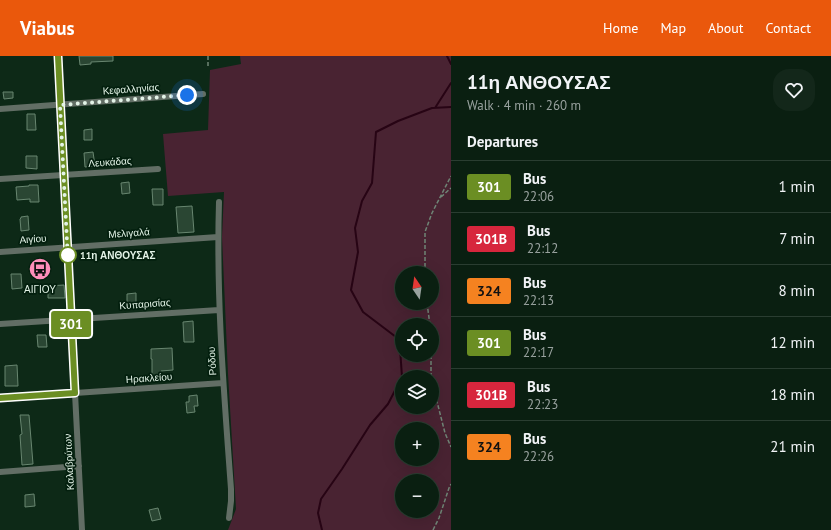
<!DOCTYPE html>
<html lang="en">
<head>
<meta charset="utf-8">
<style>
  :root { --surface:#0a1f11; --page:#13271a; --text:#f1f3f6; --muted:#99a29f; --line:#2a3d31; --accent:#ea580c }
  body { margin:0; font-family:"PT Sans",sans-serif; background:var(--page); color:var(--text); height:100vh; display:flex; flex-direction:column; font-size:15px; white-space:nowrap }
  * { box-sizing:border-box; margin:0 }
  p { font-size:13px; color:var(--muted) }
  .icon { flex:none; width:22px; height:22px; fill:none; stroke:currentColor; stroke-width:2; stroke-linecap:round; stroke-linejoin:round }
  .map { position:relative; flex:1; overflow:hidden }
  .side { display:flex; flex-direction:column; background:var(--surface); width:380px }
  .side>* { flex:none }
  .badge { padding:0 8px; border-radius:3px; font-size:14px; line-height:26px }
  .needle { width:26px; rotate:347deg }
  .buttons { position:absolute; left:395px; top:210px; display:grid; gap:8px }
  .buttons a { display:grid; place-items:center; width:44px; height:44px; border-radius:50%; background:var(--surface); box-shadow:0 4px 16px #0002,0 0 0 1px var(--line); font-size:20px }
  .you { position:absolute; width:20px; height:20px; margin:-10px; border:3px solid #fff; border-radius:50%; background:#1a73e8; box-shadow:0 0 0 6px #1a73e833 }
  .map>.badge { position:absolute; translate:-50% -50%; box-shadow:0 0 0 2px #fff }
  h2 { padding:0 16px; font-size:15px; line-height:36px }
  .round { display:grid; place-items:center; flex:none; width:42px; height:42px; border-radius:16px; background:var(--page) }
  .summary { display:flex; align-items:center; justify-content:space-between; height:68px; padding:0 16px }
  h1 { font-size:19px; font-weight:600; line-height:30px }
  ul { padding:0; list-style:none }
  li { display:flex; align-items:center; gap:12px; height:52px; padding:0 16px; border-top:1px solid var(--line) }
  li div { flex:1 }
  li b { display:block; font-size:15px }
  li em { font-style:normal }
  li .badge { min-width:44px; font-weight:700; text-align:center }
  header { display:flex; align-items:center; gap:24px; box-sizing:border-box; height:56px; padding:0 20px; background:var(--accent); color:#fff }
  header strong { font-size:19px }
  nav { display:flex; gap:22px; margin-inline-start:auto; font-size:14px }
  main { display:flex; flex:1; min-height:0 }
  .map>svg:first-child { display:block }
  .green { fill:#492332; fill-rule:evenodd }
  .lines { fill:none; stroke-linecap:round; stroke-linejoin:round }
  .stream { stroke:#270414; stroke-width:2 }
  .building { fill:#2a4633; stroke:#688670 }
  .path { stroke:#6f8576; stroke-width:1.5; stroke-dasharray:4 2; stroke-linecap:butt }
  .minor { stroke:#626e65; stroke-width:6 }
  .tertiary { stroke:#626e65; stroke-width:8 }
  .line-casing { stroke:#fff; stroke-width:9 }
  .line { stroke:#6b8e23; stroke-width:6 }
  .walk { stroke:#e3f3e7; stroke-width:4; stroke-dasharray:0 7.2 }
  .stop-dot { fill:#fff; stroke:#6b8e23; stroke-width:2 }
  .labels { text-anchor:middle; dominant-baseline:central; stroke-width:3.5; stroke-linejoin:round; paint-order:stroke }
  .street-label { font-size:10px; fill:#e3f3e7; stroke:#031f0e }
  .stop-label { font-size:10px; font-weight:bold; fill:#e3f3e7; stroke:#031f0e; text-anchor:start }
  .poi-label { font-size:10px; fill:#e3f3e7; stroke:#031f0e }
</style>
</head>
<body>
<header>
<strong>Viabus</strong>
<nav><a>Home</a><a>Map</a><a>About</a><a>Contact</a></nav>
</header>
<main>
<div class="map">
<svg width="451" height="474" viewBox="0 0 451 474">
  <rect width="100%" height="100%" fill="#0d2917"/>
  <path class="green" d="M240,0H451V474H228L236,453L228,318L222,181L224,136L168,140L163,78L208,74L210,14L241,8ZM402,217H432V247H402ZM402,269H432V299H402ZM402,321H432V351H402ZM402,373H432V403H402ZM402,425H432V455H402Z"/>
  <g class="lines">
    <path class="stream" d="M447,0L451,8
      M435,52L451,27
      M402,321L400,292L396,281L363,256L351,234L358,196L355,172L362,145L372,127L376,76L398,65L432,52L451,51
      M322,474L318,457L321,443L342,413L370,369L388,348L402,321"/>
  </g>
  <path class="building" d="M79,0H113V5L91,6V8L80,9Z
    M3,36H13V42L4,43Z
    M27,58H35L36,74H27Z
    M92,73V84H84V74Z
    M93,96L95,110L85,111L84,97Z
    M26,100H37V113L26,112Z
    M129,126L130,137L122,138L121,127Z
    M29,129H38L39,146H30V143L17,144L16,131L29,130Z
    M152,133H163V149H153Z
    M192,150L194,176L178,177L176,151Z
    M28,160L29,174L21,175L20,163L21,162V161Z
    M11,218H21L22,232L12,233Z
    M64,229L65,242H48V230Z
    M136,237V250H127V238Z
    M193,265L194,286H184L183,266Z
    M37,279H46L47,291H38Z
    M172,292L173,314L161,315V320H152V303H151V293Z
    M17,309L18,330H5V310Z
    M197,339L198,350H194L195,356L187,357L186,346H189V340Z
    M20,359H29L33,408L22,409L20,379L22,378Z
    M34,438L35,450L25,451V439Z
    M158,452L161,463L152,465L149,454Z"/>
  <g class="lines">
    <path class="path" d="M208,0V11
      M441,141L451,132
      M425,217V176L432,157L451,120
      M427,247L430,269
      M431,321V299
      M432,326L445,377L451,391
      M433,474L439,462L449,432L451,428"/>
    <path class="minor" d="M0,53L203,38
      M0,123L158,113
      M219,146C216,242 224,337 231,433V445L229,462
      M0,196L218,181
      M0,268L219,254
      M0,416L79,410
      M82,474L75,337L223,327"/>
    <path class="tertiary" d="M0,342L75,337L58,0"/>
  </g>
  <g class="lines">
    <g class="line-casing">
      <path id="line" d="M0,342L75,337L64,119L58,0"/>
    </g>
    <use href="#line" class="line"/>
    <path class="walk" d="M68,199V205L60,49L187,39"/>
  </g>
  <defs>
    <g id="bus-disc" transform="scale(1.15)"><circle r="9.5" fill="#ff8eba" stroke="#031f0e"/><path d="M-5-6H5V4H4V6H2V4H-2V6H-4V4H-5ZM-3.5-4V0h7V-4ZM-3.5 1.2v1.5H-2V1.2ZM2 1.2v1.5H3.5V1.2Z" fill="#111"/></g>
  </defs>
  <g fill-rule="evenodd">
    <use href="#bus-disc" x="40" y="213"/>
  </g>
  <circle class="stop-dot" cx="68" cy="199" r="8"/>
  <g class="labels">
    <g class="street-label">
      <text transform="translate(131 33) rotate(-4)">Κεφαλληνίας</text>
      <text transform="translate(110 106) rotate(-4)">Λευκάδας</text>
      <text transform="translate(129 177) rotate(-4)">Μελιγαλά</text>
      <text transform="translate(33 183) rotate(-4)">Αιγίου</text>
      <text transform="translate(145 248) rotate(-4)">Κυπαρισίας</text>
      <text transform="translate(212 305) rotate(-93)">Ρόδου</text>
      <text transform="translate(149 322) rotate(-4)">Ηρακλείου</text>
      <text transform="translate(69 406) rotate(-93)">Καλαβρύτων</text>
    </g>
    <g class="stop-label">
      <text x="80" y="199">11η ΑΝΘΟΥΣΑΣ</text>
    </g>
    <g class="poi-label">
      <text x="40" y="233">ΑΙΓΙΟΥ</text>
    </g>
  </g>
</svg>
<div class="buttons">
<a><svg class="needle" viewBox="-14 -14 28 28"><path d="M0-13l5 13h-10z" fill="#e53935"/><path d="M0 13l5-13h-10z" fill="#99a29f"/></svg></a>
<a><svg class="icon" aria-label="locate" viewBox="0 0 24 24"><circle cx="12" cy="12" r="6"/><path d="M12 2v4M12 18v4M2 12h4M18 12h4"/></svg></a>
<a><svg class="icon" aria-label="layers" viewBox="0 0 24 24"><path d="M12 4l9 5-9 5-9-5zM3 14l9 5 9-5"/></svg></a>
<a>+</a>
<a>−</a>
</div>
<div class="you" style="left:187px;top:39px"></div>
<b class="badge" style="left:71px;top:268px;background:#6b8e23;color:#fff">301</b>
</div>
<section class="side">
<div class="summary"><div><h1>11η ΑΝΘΟΥΣΑΣ</h1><p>Walk · 4 min · 260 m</p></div><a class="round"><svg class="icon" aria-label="heart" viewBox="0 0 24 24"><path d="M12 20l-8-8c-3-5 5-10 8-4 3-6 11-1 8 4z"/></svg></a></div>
<h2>Departures</h2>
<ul>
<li><span class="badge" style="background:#6b8e23;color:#fff">301</span><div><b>Bus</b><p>22:06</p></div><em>1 min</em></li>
<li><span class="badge" style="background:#d7263d;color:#fff">301B</span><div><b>Bus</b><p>22:12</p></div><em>7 min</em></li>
<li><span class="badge" style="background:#f58220;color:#111">324</span><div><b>Bus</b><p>22:13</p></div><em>8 min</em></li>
<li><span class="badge" style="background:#6b8e23;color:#fff">301</span><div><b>Bus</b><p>22:17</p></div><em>12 min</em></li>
<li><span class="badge" style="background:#d7263d;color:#fff">301B</span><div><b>Bus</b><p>22:23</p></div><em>18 min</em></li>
<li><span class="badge" style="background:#f58220;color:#111">324</span><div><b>Bus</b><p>22:26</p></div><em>21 min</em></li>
</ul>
</section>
</main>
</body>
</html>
